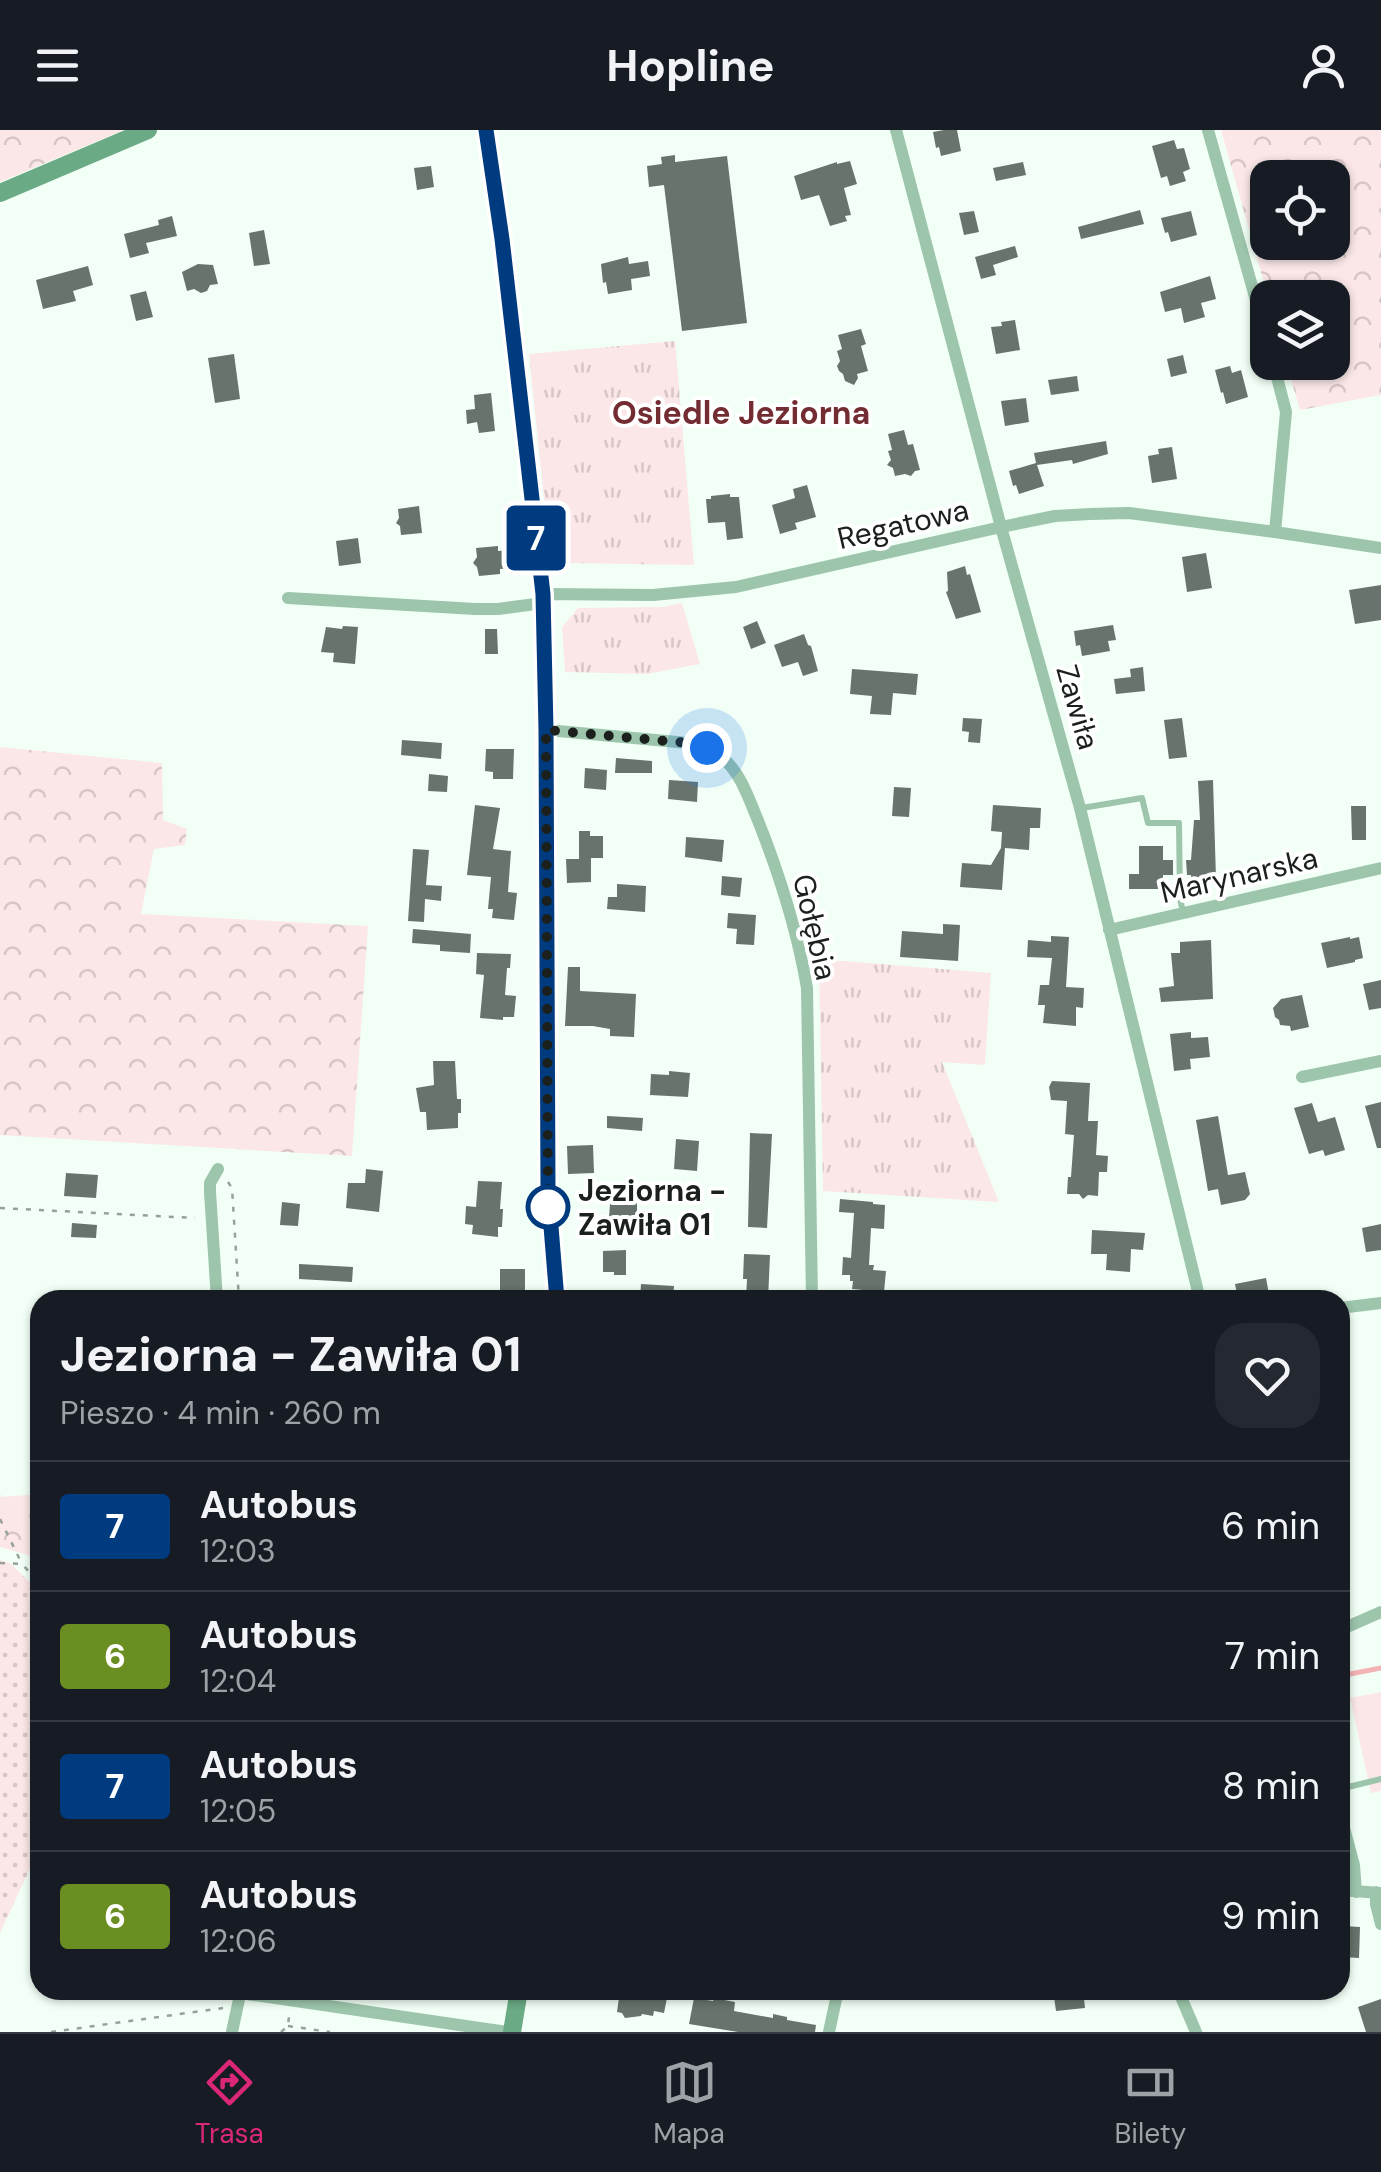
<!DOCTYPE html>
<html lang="pl">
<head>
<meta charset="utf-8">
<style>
  :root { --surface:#171b24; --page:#242831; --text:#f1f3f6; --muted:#9ea1a6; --line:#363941; --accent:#db2777 }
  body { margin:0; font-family:"DM Sans",sans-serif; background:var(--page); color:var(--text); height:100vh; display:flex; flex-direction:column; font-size:38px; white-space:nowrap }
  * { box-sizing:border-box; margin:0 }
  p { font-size:32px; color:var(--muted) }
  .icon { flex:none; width:55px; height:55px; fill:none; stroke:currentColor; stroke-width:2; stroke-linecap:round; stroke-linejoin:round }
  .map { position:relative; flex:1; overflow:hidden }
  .drawer { position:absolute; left:30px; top:1160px; width:1320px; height:710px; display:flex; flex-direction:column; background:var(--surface); border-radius:30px; box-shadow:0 2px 8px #0004 }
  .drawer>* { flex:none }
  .badge { padding:0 20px; border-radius:8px; font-size:35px; line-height:65px }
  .fabs { position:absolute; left:1250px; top:30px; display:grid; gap:20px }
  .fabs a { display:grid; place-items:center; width:100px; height:100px; border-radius:20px; background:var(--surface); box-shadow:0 2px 8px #0004; font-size:50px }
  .you { position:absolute; width:50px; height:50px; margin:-25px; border:8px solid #fff; border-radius:50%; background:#1a73e8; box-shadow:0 0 0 15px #1a73e833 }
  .map>.badge { position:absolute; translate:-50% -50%; box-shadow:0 0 0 5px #fff }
  .round { display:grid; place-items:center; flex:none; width:105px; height:105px; border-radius:30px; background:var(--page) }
  .overview { display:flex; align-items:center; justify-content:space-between; height:170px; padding:0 30px }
  h1 { font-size:48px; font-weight:700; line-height:75px }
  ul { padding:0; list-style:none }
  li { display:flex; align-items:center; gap:30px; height:130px; padding:0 30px; border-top:2px solid var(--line) }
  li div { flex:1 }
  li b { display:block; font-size:38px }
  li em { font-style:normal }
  li .badge { min-width:110px; font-weight:700; text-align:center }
  header { display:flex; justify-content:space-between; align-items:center; height:130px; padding:0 30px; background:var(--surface); font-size:45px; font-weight:700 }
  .dock { display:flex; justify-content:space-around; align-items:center; height:140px; border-top:2px solid var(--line); background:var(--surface); font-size:28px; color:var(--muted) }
  .dock a { display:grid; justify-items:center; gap:5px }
  .dock .active { color:var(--accent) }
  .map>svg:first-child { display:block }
  .grass { fill:url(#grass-tufts) }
  .forest { fill:url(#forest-crowns); fill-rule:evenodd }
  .park { fill:url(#park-dots) }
  .pitch { fill:#fbe7e7 }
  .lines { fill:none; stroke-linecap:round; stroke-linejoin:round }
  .stream { stroke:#f3b2b3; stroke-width:5 }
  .building { fill:#67736c }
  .path { stroke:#97a19a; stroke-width:2.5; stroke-dasharray:5 8; stroke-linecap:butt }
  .lane { stroke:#9cc5ab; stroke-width:6 }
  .street { stroke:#9cc5ab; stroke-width:12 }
  .secondary { stroke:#6aaa85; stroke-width:18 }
  .line-casing { stroke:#fff; stroke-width:22 }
  .line { stroke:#003b80; stroke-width:15 }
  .walk { stroke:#1b201d; stroke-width:10; stroke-dasharray:0 18 }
  .stop-dot { fill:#fff; stroke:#003b80; stroke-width:5 }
  .labels { text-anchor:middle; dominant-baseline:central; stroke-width:8; stroke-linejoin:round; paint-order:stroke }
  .street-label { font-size:30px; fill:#1b201d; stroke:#fff }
  .stop-label { font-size:30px; font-weight:bold; fill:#1b201d; stroke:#fff; text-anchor:start }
  .neighbourhood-label { font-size:32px; font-weight:bold; fill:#732c32; stroke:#fff }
</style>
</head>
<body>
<header><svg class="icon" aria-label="menu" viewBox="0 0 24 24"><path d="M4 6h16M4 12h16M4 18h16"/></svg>Hopline<svg class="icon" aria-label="person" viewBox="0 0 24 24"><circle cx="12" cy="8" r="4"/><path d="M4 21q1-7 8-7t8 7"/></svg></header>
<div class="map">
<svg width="1381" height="1902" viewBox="0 0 1381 1902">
  <defs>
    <pattern id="grass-tufts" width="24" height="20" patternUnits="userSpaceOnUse" patternTransform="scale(2.5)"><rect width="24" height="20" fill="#fbe7e7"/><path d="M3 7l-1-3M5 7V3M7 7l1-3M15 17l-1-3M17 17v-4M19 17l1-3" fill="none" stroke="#d7c6c6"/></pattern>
    <pattern id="forest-crowns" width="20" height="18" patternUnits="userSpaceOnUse" patternTransform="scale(2.5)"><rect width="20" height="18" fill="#fbe7e7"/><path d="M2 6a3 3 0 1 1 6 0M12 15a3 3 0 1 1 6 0" fill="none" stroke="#d7c6c6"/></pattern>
    <pattern id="park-dots" width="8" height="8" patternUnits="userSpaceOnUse" patternTransform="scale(2.5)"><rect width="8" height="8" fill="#fbe7e7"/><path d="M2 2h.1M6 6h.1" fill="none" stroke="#d7c6c6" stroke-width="1.8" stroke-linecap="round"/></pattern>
  </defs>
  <rect width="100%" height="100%" fill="#f1fff6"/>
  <path class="grass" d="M675,211L694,435L566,433L548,406L529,224Z
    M682,473L700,534L647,544L565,542L562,497L578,478L663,477Z
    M819,829L991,843L985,935L942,932L999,1072L823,1061Z"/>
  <path class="forest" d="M0,0H124L0,52Z
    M1221,0H1381V265L1300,280L1286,233L1332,232V168L1268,167ZM1268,48H1332V112H1268Z
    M0,617L162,633L163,690L187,699L185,715L154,719L141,784L368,796L352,1026L0,1005Z
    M0,1364L2,1367L40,1364V1433L31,1426L0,1417Z"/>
  <path class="park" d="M0,1430L10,1433L40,1462V1717L0,1803Z"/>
  <path class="pitch" d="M1381,1562V1661L1371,1663L1350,1568Z"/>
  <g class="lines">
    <path class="stream" d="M1340,1546L1381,1538"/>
  </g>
  <path class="building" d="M944,0H957L961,21L941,26L939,17L936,18L933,2Z
    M1174,10L1177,19L1184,18L1190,39L1183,42L1186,51L1170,56L1167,46L1161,48L1152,16Z
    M675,25V32L727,26L747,193L682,201L664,55L649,57L647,36L662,34L661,27Z
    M850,31L857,54L844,58L851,85L845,86L847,91L830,96L819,65L801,70L794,46L837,32V34Z
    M1023,32L1026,45L996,51L993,38Z
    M431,36L434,57L417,60L414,38Z
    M1140,80L1144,94L1081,109L1078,97Z
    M974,81L979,102L964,105L959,83Z
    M1191,81L1197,105L1171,112L1168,102L1165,103L1161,88Z
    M172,86L177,106L146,113L149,123L130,128L124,104L159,95L158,90Z
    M264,100L270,134L254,136L249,103Z
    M1015,116L1018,127L993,135L996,145L981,149L975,127Z
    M628,127L629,134L648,131L650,146L631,149L632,160L608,164L606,152L603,153L601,134Z
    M198,134L213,135L218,154L210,155L207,161L201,163L194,159L187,161L182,142Z
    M88,136L93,155L73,161L76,171L43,179L36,150Z
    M1210,146L1216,169L1201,173L1205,187L1184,193L1181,178L1165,182L1160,162Z
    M146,161L153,187L136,191L130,165Z
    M1015,190L1020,220L996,224L991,197L1002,196L1001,192Z
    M861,199L866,214L861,216L868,241L857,244L858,248L854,255L845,251L843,244L839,241L837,236L840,231L837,221L842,219L838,205Z
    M234,224L240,269L215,273L208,228Z
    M1183,225L1187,243L1171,247L1167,229Z
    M1230,236L1232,243L1241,240L1248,267L1226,274L1223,262L1221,263L1215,240Z
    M1077,246L1079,261L1051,265L1048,250Z
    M491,263L495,301L479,303L477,292L467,294L466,280L475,279L474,265Z
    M1026,268L1029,292L1005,296L1001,271Z
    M904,300L908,315L913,314L920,340L915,341L911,346L905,344L895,346L893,338L887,335L891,330L888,321L892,320L888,304Z
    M1106,311L1108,324L1073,334L1072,330L1037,335L1044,356L1019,364L1016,355L1013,356L1009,341L1036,333L1034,323Z
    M1172,317L1177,349L1152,353L1148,326L1159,324L1158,319Z
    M807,355L816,387L795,393L797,399L780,404L772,375L795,368L793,359Z
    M730,364V367H739L743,408L727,410L725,392L708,393L706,369H711V366Z
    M419,376L422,403L401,405L400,396L396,393L399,388L398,379Z
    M358,408L361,433L339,436L336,411Z
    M498,416V421L511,420L513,438L500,439V444L479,446L477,437L473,433L477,427L476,418Z
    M1206,423L1212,458L1187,462L1182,427Z
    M965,436L967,445L970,444L981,482L956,489L946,462L948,461L947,442Z
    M1381,455V490L1355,494L1349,460Z
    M757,491L766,513L751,519L743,497Z
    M1113,495L1116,510L1108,511L1110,521L1082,526L1080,515L1076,516L1074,501Z
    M343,496L358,497L355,534L333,532L334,523L321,522L326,497L342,499Z
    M485,499H497L498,524H485Z
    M804,504L808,515L811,516L818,541L803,546L798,532L782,537L774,515Z
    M1143,537L1145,561L1116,564L1114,549L1131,547L1130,539Z
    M852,539L918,544L916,565L893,563L891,585L870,584L872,566L850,564Z
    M963,588L982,589L980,613L968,612L969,602L962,601Z
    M1182,588L1187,627L1169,629L1164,590Z
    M402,610L442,613L441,629L401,625Z
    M486,619H514L513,649H493V642L485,641Z
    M616,628L652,631V643H615Z
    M585,638L607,640L606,660L584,658Z
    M429,644L448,646L447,662L428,661Z
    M669,650L698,652L697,672L668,669Z
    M1213,650L1216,749H1191V745H1187L1186,730H1191L1194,690H1200L1198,651Z
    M894,657L911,658L909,687L892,686Z
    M475,675L500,678L493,719L511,721L508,762L517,763L514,790L492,788L493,779H488L491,747L467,745Z
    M993,675L1041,678L1040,698H1030L1029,720L1005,718L1002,760L960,757L962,733L991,735L1001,718L1002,702L991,701Z
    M1351,676H1366V710H1352Z
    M579,701H590V706H603V728H591V752L567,753L566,729H579Z
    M686,707L724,710L722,732L685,727Z
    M1139,716H1163V730H1173V745H1163V759H1129V744H1139Z
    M413,719L429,720L426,755L442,756L441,771L425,769L424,792L408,791Z
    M722,746L742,748L740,767L721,765Z
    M617,754L646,756L645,782L607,779L608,767H617Z
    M728,783L756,785L754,815L736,814L737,799L727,798Z
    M943,794L960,795L958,831L900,827L902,801L943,804Z
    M413,799L471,804L470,823L440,821V815L412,813Z
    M1051,806L1069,807L1066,857L1084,858L1083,878L1076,877V896L1043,893L1045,875H1038L1040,855H1049L1052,828L1027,827L1028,810L1051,812Z
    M1350,807V809L1359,807L1363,828L1355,830V832L1327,838L1321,813Z
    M1211,810L1213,869L1161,872L1159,858L1174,856L1171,823H1180V812Z
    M477,823L511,824L510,838H507L505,865L516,866L514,887H503V890L480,888L484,845L476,844Z
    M568,837H580V861L636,864L634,907L610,906V899L593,896H565Z
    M1381,850V878L1369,880L1363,854Z
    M1302,865L1309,897L1291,901L1290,896L1280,895L1279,890L1275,887L1273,878L1281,869Z
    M1191,902V908L1208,907L1210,927L1190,929L1191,939L1174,941L1170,904Z
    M433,931H455L457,969H461V983H458V998L427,1000L426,982H420L416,958L434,955Z
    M669,941L690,943L688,967L650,965L651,944L669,945Z
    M1052,951L1090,953L1088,991H1098L1096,1025L1108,1026L1107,1042H1099L1098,1066L1088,1065L1083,1069L1079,1064H1067L1068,1047H1071L1074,1005L1065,1004L1067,971L1051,970L1049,957Z
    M1381,972V1018H1377L1365,976Z
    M1312,973L1318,992L1335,987L1345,1020L1325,1026L1323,1020L1309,1024L1294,978Z
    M607,986L643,988L642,1001L607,998Z
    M1218,986L1228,1045L1245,1042L1250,1064L1245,1070L1221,1075L1218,1059L1208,1061L1196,990Z
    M750,1003L772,1004L767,1098L748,1097Z
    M676,1009L699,1011L697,1041L674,1039Z
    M593,1015L594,1043L568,1044L567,1016Z
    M366,1039L383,1041L379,1082L346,1078L348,1053H365Z
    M66,1043L98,1045L96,1068L64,1066Z
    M478,1051L502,1052L500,1079H503L502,1097H498V1107L472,1104L473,1095L465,1094L466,1076L476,1077Z
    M611,1060L637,1061V1089L626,1088L622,1092L619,1088H609Z
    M840,1069L873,1072V1074L885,1075L884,1099L871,1098L869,1135H874L873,1140L886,1141L884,1162L852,1159L853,1151H850V1145H842L843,1127L851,1128L854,1083L839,1082Z
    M282,1072L300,1074L298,1096L280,1095Z
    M72,1093L97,1095L96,1108L71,1107Z
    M1381,1094V1120L1366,1122L1362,1098Z
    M1092,1100L1145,1103L1143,1120L1131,1119L1130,1142L1106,1140L1107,1124H1091Z
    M626,1120V1145H614V1142H603V1121Z
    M744,1124L770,1125L768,1170H746L747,1149H743Z
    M299,1134L353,1137L352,1152L299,1149Z
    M500,1139H525V1165H500Z
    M1266,1148L1270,1170H1238L1235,1154Z
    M641,1154L674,1156L673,1170L640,1168Z
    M1343,1796L1360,1797L1359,1828L1343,1827V1822L1340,1819V1801H1342Z
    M620,1860H657L668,1863L664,1883L654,1881L653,1886L642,1884L641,1886L625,1888L622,1883L617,1882Z
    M1053,1860H1083L1085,1878L1056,1881Z
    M694,1868L713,1871L714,1868L735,1872L734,1881L773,1888V1884L787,1887V1890L816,1895L815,1902H738L689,1894Z
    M1381,1869V1902H1366L1358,1877Z"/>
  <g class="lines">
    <path class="path" d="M228,1052L232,1058L239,1170
      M0,1078L195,1088
      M0,1389L22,1434
      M0,1433L22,1434L40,1454
      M288,1896L330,1902
      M51,1902L223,1878
      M281,1902L288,1896L289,1886"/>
    <path class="lane" d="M1082,678L1142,668L1148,693H1179L1180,769L1183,782
      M1340,1659L1381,1649"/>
    <path class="street" d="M896,0L1001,397L1080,678L1200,1170
      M1208,0L1268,213
      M1273,232L1286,282L1275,402
      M543,464L653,465L736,457L1001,397L1055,386L1090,384L1129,383L1275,402L1381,418
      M288,468L475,479H498L543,473
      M547,600L688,613C701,616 713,619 723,628C741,644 748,667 757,688C779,743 797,799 807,858L812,1170
      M1109,800L1381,738
      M1302,947L1381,931
      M217,1170L210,1062V1053L218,1039
      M1340,1178L1381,1173
      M1340,1500L1381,1482
      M1340,1683L1354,1735L1356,1762
      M1340,1760L1381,1763
      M1376,1762V1774L1381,1794
      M1178,1860L1196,1902
      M240,1863L507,1902
      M232,1902L241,1860
      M829,1902L838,1860"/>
    <path class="secondary" d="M486,0L502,109L543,464L547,600L548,1060L557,1170
      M0,63L148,0
      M512,1902L519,1860"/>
  </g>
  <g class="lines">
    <g class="line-casing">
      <path id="line" d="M486,0L502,109L543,464L546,600L548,1060L557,1170"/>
    </g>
    <use href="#line" class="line"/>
    <path class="walk" d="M548,1077L546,600L688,613L707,618"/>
  </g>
  <circle class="stop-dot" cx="548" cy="1077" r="20"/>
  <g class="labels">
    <g class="street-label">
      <text transform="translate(903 394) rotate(-13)">Regatowa</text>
      <text transform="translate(1078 577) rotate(74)">Zawiła</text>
      <text transform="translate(1239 745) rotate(-13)">Marynarska</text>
      <text transform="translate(815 797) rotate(77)">Gołębia</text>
    </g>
    <g class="stop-label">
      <text x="578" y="1060">Jeziorna -<tspan x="578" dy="34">Zawiła 01</tspan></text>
    </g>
    <g class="neighbourhood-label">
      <text x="741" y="283">Osiedle Jeziorna</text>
    </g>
  </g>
</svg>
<div class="fabs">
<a><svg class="icon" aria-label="locate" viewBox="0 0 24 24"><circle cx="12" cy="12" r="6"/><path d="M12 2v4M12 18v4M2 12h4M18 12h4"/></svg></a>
<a><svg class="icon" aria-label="layers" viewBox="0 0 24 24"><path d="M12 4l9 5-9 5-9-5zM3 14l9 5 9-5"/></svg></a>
</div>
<div class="you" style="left:707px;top:618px"></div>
<b class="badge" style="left:536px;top:408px;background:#003b80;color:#fff">7</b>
<section class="drawer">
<div class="overview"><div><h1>Jeziorna - Zawiła 01</h1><p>Pieszo · 4 min · 260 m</p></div><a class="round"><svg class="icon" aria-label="heart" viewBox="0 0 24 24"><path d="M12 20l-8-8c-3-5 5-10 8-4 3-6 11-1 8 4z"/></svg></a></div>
<ul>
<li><span class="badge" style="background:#003b80;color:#fff">7</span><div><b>Autobus</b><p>12:03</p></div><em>6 min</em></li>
<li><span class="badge" style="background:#6b8e23;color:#fff">6</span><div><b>Autobus</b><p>12:04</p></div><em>7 min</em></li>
<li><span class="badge" style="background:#003b80;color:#fff">7</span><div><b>Autobus</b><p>12:05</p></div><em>8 min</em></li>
<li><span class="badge" style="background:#6b8e23;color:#fff">6</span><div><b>Autobus</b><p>12:06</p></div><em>9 min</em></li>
</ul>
</section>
</div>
<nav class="dock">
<a class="active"><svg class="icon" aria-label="directions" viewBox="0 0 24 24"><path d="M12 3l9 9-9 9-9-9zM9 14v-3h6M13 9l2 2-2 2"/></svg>Trasa</a>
<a><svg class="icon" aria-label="map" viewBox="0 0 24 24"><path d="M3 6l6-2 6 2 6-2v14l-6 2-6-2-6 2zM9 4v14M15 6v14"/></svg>Mapa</a>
<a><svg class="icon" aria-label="tickets" viewBox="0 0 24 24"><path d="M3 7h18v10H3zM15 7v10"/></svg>Bilety</a>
</nav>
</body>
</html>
